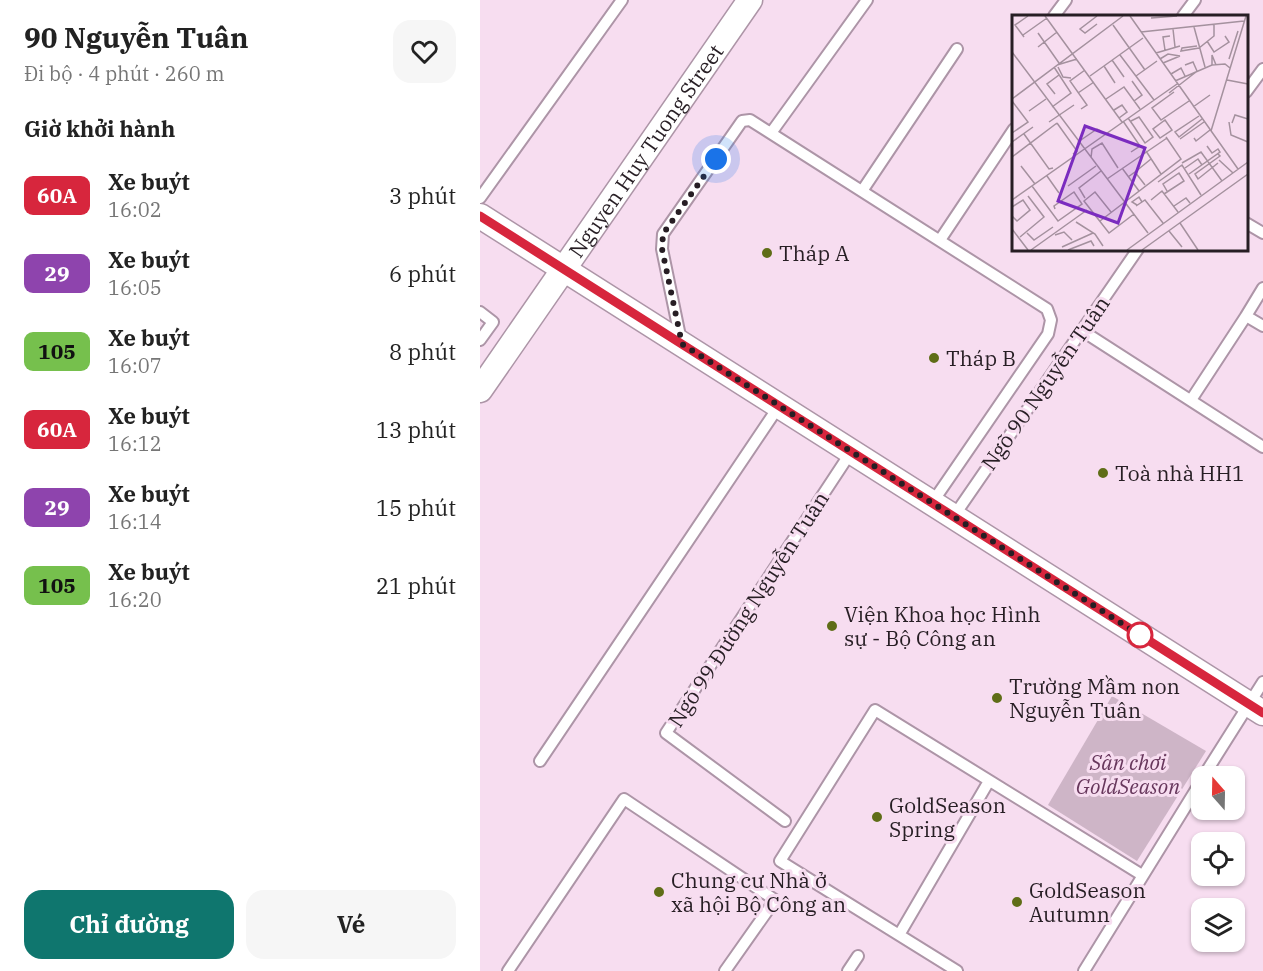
<!DOCTYPE html>
<html lang="vi">
<head>
<meta charset="utf-8">
<style>
  :root { --surface:#fff; --page:#f6f6f6; --text:#222; --muted:#767676; --accent:#0f766e }
  body { margin:0; font-family:"IBM Plex Serif",serif; background:var(--page); color:var(--text); height:100vh; display:flex; flex-direction:column; font-size:22px; white-space:nowrap }
  * { box-sizing:border-box; margin:0 }
  p { font-size:20px; color:var(--muted) }
  .icon { flex:none; width:33px; height:33px; fill:none; stroke:currentColor; stroke-width:2; stroke-linecap:round; stroke-linejoin:round }
  .map { position:relative; flex:1; overflow:hidden }
  .sheet { display:flex; flex-direction:column; background:var(--surface); width:480px }
  .sheet>* { flex:none }
  .badge { padding:0 12px; border-radius:9px; font-size:21px; line-height:39px }
  .needle { width:39px; rotate:340deg }
  .tools { position:absolute; left:711px; top:766px; display:grid; gap:12px }
  .tools a { display:grid; place-items:center; width:54px; height:54px; border-radius:12px; background:var(--surface); box-shadow:0 2px 4px #0004; font-size:30px }
  .you { position:absolute; width:30px; height:30px; margin:-15px; border:4px solid #fff; border-radius:50%; background:#1a73e8; box-shadow:0 0 0 9px #1a73e833 }
  .map>.badge { position:absolute; translate:-50% -50%; box-shadow:0 0 0 3px #fff }
  h2 { padding:0 24px; font-size:22px; line-height:54px }
  .round { display:grid; place-items:center; flex:none; width:63px; height:63px; border-radius:18px; background:var(--page) }
  .head { display:flex; align-items:center; justify-content:space-between; height:102px; padding:0 24px }
  h1 { font-size:28px; font-weight:700; line-height:45px }
  .cta { display:flex; gap:12px; margin-top:auto; padding:12px 24px }
  .cta a { flex:1; height:69px; border-radius:18px; background:var(--accent); color:#fff; font-size:24px; font-weight:700; line-height:69px; text-align:center }
  .cta a+a { background:var(--page); color:var(--text) }
  ul { padding:0; list-style:none }
  li { display:flex; align-items:center; gap:18px; height:78px; padding:0 24px }
  li div { flex:1 }
  li b { display:block; font-size:22px }
  li em { font-style:normal }
  li .badge { min-width:66px; font-weight:700; text-align:center }
  main { display:flex; flex:1; min-height:0 }
  .map>svg:first-child { display:block }
  .green { fill:#ceb5c7 }
  .lines { fill:none; stroke-linecap:round; stroke-linejoin:round }
  .service-casing { stroke:#ad95a7; stroke-width:14 }
  .tertiary-casing { stroke:#ad95a7; stroke-width:27 }
  .service { stroke:#fff; stroke-width:10 }
  .tertiary { stroke:#fff; stroke-width:24 }
  .line-casing { stroke:#fff; stroke-width:14 }
  .line { stroke:#d7263d; stroke-width:9 }
  .walk { stroke:#271e24; stroke-width:6; stroke-dasharray:0 10.8 }
  .poi-dot { fill:#5f6d17; stroke:#f7ddf0; stroke-width:2 }
  .stop-dot { fill:#fff; stroke:#d7263d; stroke-width:3 }
  .labels { text-anchor:middle; dominant-baseline:central; stroke-width:6; stroke-linejoin:round; paint-order:stroke }
  .street-label { font-size:21px; fill:#271e24; stroke:#f7ddf0 }
  .poi-label { font-size:21px; fill:#271e24; stroke:#f7ddf0; text-anchor:start }
  .park-label { font-size:21px; font-style:italic; fill:#67375c; stroke:#f7ddf0 }
  .inset-road { fill:none; stroke:#a4919e; stroke-width:1.5 }
  .view { fill:#7b2cbf; fill-opacity:0.15; stroke:#7b2cbf; stroke-width:3 }
  .inset-edge { fill:none; stroke:#271e24; stroke-width:3 }
</style>
</head>
<body>
<main>
<section class="sheet">
<div class="head"><div><h1>90 Nguyễn Tuân</h1><p>Đi bộ · 4 phút · 260 m</p></div><a class="round"><svg class="icon" aria-label="heart" viewBox="0 0 24 24"><path d="M12 20l-8-8c-3-5 5-10 8-4 3-6 11-1 8 4z"/></svg></a></div>
<h2>Giờ khởi hành</h2>
<ul>
<li><span class="badge" style="background:#d7263d;color:#fff">60A</span><div><b>Xe buýt</b><p>16:02</p></div><em>3 phút</em></li>
<li><span class="badge" style="background:#8e44ad;color:#fff">29</span><div><b>Xe buýt</b><p>16:05</p></div><em>6 phút</em></li>
<li><span class="badge" style="background:#76c04d;color:#111">105</span><div><b>Xe buýt</b><p>16:07</p></div><em>8 phút</em></li>
<li><span class="badge" style="background:#d7263d;color:#fff">60A</span><div><b>Xe buýt</b><p>16:12</p></div><em>13 phút</em></li>
<li><span class="badge" style="background:#8e44ad;color:#fff">29</span><div><b>Xe buýt</b><p>16:14</p></div><em>15 phút</em></li>
<li><span class="badge" style="background:#76c04d;color:#111">105</span><div><b>Xe buýt</b><p>16:20</p></div><em>21 phút</em></li>
</ul>
<div class="cta"><a>Chỉ đường</a><a>Vé</a></div>
</section>
<div class="map">
<svg width="783" height="971" viewBox="0 0 783 971">
  <rect width="100%" height="100%" fill="#f7ddf0"/>
  <path class="green" d="M632,696L726,751L657,861L568,805Z"/>
  <g class="lines">
    <g class="service-casing">
      <path id="service" d="M574,16L586,0
        M703,16L715,0
        M766,92L783,69
        M291,133L387,0
        M382,191L477,49
        M0,198L142,0
        M766,223L783,233
        M460,240L534,129
        M0,312L13,322L0,340
        M766,316L783,288
        M601,330L783,447
        M201,341L182,249L183,234L262,121L270,120L567,309L571,320L568,334L452,503
        M711,400L766,316L783,326
        M474,516L658,249
        M60,761L299,406
        M723,777L783,682
        M305,821L186,733L371,452
        M419,935L509,781
        M28,971L144,799L295,900L245,971
        M368,971L378,956
        M477,971L300,861L395,710L662,875
        M604,971L722,780"/>
    </g>
    <g class="tertiary-casing">
      <g id="tertiary">
        <path d="M0,216L783,713"/>
        <path id="s1" d="M0,390L270,0"/>
      </g>
    </g>
    <use href="#service" class="service"/>
    <use href="#tertiary" class="tertiary"/>
  </g>
  <g class="lines">
    <g class="line-casing">
      <path id="line" d="M0,216L783,713"/>
    </g>
    <use href="#line" class="line"/>
    <path class="walk" d="M236,159L183,234L182,249L202,344L660,635"/>
  </g>
  <g class="poi-dot">
    <circle cx="287" cy="253" r="6"/>
    <circle cx="454" cy="358" r="6"/>
    <circle cx="623" cy="473" r="6"/>
    <circle cx="352" cy="626" r="6"/>
    <circle cx="517" cy="698" r="6"/>
    <circle cx="397" cy="817" r="6"/>
    <circle cx="179" cy="892" r="6"/>
    <circle cx="537" cy="902" r="6"/>
  </g>
  <circle class="stop-dot" cx="660" cy="635" r="12"/>
  <g class="labels">
    <g class="street-label">
      <text stroke="none"><textPath href="#s1" startOffset="291">Nguyen Huy Tuong Street</textPath></text>
      <text transform="translate(565 383) rotate(-55)">Ngõ 90 Nguyễn Tuân</text>
      <text transform="translate(268 609) rotate(-57)">Ngõ 99 Đường Nguyễn Tuân</text>
    </g>
    <g class="poi-label">
      <text x="299" y="253">Tháp A</text>
      <text x="466" y="358">Tháp B</text>
      <text x="635" y="473">Toà nhà HH1</text>
      <text x="364" y="614">Viện Khoa học Hình<tspan x="364" dy="24">sự - Bộ Công an</tspan></text>
      <text x="529" y="686">Trường Mầm non<tspan x="529" dy="24">Nguyễn Tuân</tspan></text>
      <text x="409" y="805">GoldSeason<tspan x="409" dy="24">Spring</tspan></text>
      <text x="191" y="880">Chung cư Nhà ở<tspan x="191" dy="24">xã hội Bộ Công an</tspan></text>
      <text x="549" y="890">GoldSeason<tspan x="549" dy="24">Autumn</tspan></text>
    </g>
    <g class="park-label">
      <text x="648" y="762">Sân chơi<tspan x="648" dy="24">GoldSeason</tspan></text>
    </g>
  </g>
  <g transform="translate(532 15)">
    <rect width="236" height="236" fill="#f7ddf0"/>
    <path class="inset-road" d="M33,1L110,107M118,1L226,154M139,3L165,1M85,9L73,18L68,14L85,1M101,10L133,55M182,12L193,52M161,14L163,32M129,17L232,6M26,18L47,48M11,20L35,3M12,22L3,10L16,1M195,26L202,37L217,27L213,21M185,31L170,33L169,36L187,33L202,21V10M26,32L45,17M153,35L151,22L158,21M0,37L136,218M144,38L168,31M108,40L142,85M148,44L156,39L168,41M217,44L226,16M100,45L112,62M151,48L168,41M45,50L65,44M173,50L181,47L185,56M200,50V40L204,50M92,51L103,68M46,52L51,62L59,63M159,59L169,53L173,61M78,61L131,23M124,61L145,46M215,65L236,69M120,66L130,80L122,86M163,66L200,50L213,49L218,53M162,77L140,93L149,105L177,86M66,78L82,67M157,78L184,57M43,79L35,69L47,60M0,84L111,1M94,84L112,72L128,94M0,86L16,107L0,118M40,92L59,78L42,52M181,92L198,80M69,94L75,90L58,66L73,55M102,95L110,90L115,97L107,103M17,96L34,84M187,101L163,117L167,122L190,104M116,103L121,110L133,128L141,122L127,102L119,106M153,105L160,115L148,123L141,114ZM111,106L128,131L119,137M37,107L62,90M217,107L219,120L236,127M45,108L65,136L61,139M220,108L223,100L236,104M199,116L234,1M12,119L37,154L41,153M182,123L184,126L198,115M168,124L192,107M0,127L21,112M66,127L85,114L89,116M134,136L149,159M0,142L45,108M79,143L80,134L90,128L106,153M207,145L221,158M170,148L189,137L210,166M206,148L186,164L183,159L208,141L206,139M9,151L23,169M110,153L127,176M173,153L186,144L190,150M123,157L139,144M177,159L208,137L206,134L200,138L195,131M35,161L47,178M116,162L123,157L133,170M95,164L155,123M146,167L170,150L189,180M20,171L46,206L70,189L62,177L42,191L43,194M56,171L84,151M152,179L172,166L167,158L151,169L155,176M73,183L67,173L89,156M0,185L165,69M139,185L150,176L166,197M125,190L120,187L127,182L130,187M124,191L133,185L151,208M162,191L174,183L178,188M0,192L11,185L18,195L5,206L0,201M99,197L83,177L72,186L97,218L122,199M88,206L169,144L154,122M64,207L83,219L91,231M168,208L186,235M0,214L16,235M157,216L170,232M15,218L22,225L41,212M43,220L52,217L60,225M8,222L32,202L16,181M50,232L81,218M19,235L75,195M56,235L79,226L82,231M115,235L236,147M130,235L236,159"/>
    <path class="view" d="M73,111L133,133L106,208L46,186Z"/>
    <rect width="236" height="236" class="inset-edge"/>
  </g>
</svg>
<div class="tools">
<a><svg class="needle" viewBox="-14 -14 28 28"><path d="M0-13l5 13h-10z" fill="#e53935"/><path d="M0 13l5-13h-10z" fill="#767676"/></svg></a>
<a><svg class="icon" aria-label="locate" viewBox="0 0 24 24"><circle cx="12" cy="12" r="6"/><path d="M12 2v4M12 18v4M2 12h4M18 12h4"/></svg></a>
<a><svg class="icon" aria-label="layers" viewBox="0 0 24 24"><path d="M12 4l9 5-9 5-9-5zM3 14l9 5 9-5"/></svg></a>
</div>
<div class="you" style="left:236px;top:159px"></div>
</div>
</main>
</body>
</html>
